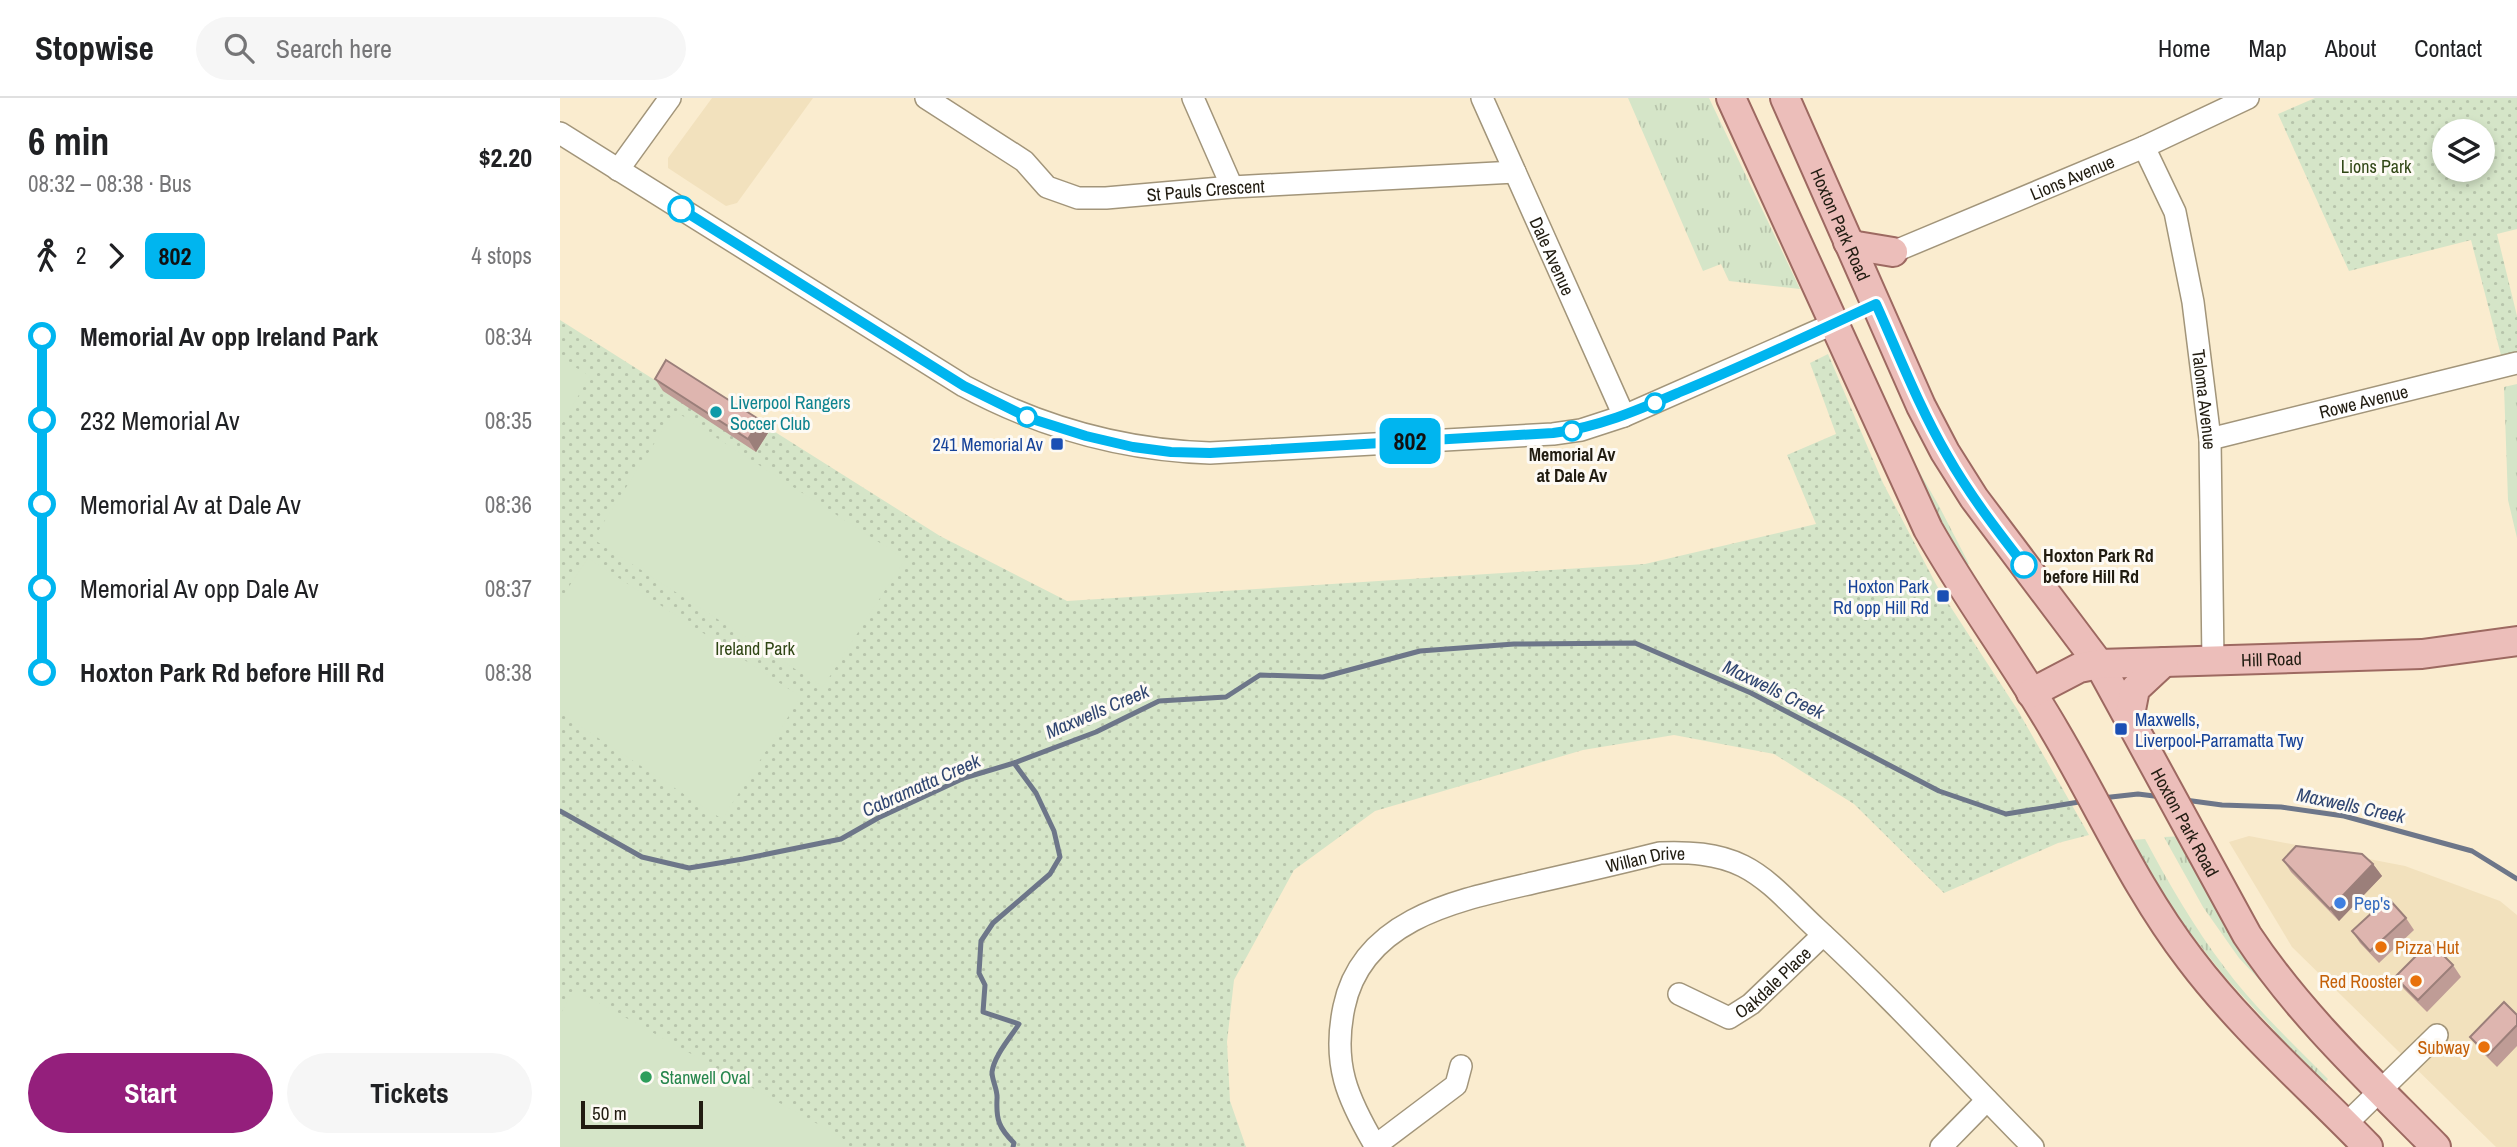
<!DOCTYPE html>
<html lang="en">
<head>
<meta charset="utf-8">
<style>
  :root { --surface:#fff; --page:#f6f6f6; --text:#202124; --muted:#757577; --line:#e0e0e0; --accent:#941f7c }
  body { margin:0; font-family:"Archivo Narrow",sans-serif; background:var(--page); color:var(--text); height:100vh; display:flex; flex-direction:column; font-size:26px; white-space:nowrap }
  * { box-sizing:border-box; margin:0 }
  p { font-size:23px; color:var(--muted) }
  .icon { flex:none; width:38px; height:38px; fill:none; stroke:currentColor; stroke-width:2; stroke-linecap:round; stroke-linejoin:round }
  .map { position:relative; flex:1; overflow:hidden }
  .details { display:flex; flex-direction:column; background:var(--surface); width:560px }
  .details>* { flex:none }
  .badge { padding:0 14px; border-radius:10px; font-size:24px; line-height:46px }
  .buttons { position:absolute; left:1872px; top:21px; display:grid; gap:14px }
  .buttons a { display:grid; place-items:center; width:63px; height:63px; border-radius:50%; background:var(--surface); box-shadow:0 4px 10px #0003; font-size:35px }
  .scale { position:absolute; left:21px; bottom:18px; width:122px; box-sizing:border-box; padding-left:7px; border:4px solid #211c11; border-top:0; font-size:19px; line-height:24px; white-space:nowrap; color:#211c11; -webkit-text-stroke:5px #fdfaf4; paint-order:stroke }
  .map>.badge { position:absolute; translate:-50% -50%; box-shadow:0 0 0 4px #fff }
  .legs { display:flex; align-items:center; gap:10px; height:77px; padding:0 28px; font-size:23px }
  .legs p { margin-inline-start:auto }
  .overview { display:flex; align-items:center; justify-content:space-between; height:119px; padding:0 28px }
  h1 { font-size:38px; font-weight:700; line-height:52px }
  .cta { display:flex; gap:14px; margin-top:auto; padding:14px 28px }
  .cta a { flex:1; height:80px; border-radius:42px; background:var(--accent); color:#fff; font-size:28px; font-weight:700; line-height:80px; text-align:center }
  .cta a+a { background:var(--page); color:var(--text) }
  ul { padding:0 28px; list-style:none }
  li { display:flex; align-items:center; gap:24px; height:84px; font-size:26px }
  li i { display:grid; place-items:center; width:10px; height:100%; margin:0 9px; background:currentColor }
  li i::after { content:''; width:18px; height:18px; margin:-9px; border:5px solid; border-radius:50%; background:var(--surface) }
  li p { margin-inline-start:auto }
  li:first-child i { background:linear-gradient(#0000 50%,currentColor 0) }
  li:last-child i { background:linear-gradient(currentColor 50%,#0000 0) }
  header { display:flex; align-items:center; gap:42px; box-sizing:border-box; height:98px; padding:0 35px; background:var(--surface); border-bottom:2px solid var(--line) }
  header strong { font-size:33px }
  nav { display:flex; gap:38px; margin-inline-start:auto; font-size:24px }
  .search { width:490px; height:63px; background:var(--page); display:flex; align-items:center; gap:18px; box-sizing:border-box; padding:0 24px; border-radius:38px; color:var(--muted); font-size:26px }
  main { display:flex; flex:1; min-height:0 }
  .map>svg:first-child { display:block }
  .built { fill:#f2e1bd }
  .grass { fill:url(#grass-tufts) }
  .park { fill:url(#park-dots); fill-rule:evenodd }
  .pitch { fill:#d5e5c8 }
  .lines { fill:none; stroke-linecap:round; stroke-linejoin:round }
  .stream { stroke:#6d7689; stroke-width:5 }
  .minor-casing { stroke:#a2957a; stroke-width:24 }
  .major-casing { stroke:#9d6961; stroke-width:32 }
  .minor { stroke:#fff; stroke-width:21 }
  .major { stroke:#ecbeba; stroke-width:28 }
  .wall { fill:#bf9c96 }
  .shaded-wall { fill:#9b7f7a }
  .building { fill:#deb5af; stroke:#9b7f7a; stroke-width:2 }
  .line-1-casing { stroke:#fff; stroke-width:16 }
  .line-1 { stroke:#00b5ef; stroke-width:10 }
  .stop-1-dot { fill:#fff; stroke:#00b5ef; stroke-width:3.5 }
  .culture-dot { fill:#0f9aa8; stroke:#fdfaf4; stroke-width:2.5 }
  .transit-dot { fill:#1a4fb4; stroke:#fdfaf4; stroke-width:2.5 }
  .shop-dot { fill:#3f7fe0; stroke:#fdfaf4; stroke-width:2.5 }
  .food-dot { fill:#e8710a; stroke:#fdfaf4; stroke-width:2.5 }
  .leisure-dot { fill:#2e9e5b; stroke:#fdfaf4; stroke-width:2.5 }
  .labels { text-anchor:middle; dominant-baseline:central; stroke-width:6; stroke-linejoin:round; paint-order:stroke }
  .park-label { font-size:18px; fill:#304615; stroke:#fdfaf4 }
  .street-label { font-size:18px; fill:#211c11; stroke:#fdfaf4 }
  .culture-label { font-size:18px; fill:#0d838f; stroke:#fdfaf4; text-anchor:start }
  .transit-label { font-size:18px; fill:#164399; stroke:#fdfaf4; text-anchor:end }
  .stop-label { font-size:18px; font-weight:bold; fill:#211c11; stroke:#fdfaf4 }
  .shop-label { font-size:18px; fill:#366cbe; stroke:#fdfaf4; text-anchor:start }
  .food-label { font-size:18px; fill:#c56008; stroke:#fdfaf4; text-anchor:end }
  .leisure-label { font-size:18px; fill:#27864d; stroke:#fdfaf4; text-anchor:start }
  .water-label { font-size:19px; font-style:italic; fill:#304671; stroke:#fdfaf4 }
</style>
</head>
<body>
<header>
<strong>Stopwise</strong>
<div class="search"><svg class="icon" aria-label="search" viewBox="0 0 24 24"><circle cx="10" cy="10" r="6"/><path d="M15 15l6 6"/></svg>Search here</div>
<nav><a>Home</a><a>Map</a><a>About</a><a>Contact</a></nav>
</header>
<main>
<section class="details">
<div class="overview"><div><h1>6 min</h1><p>08:32 – 08:38 · Bus</p></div><b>$2.20</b></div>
<div class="legs"><svg class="icon" aria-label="walk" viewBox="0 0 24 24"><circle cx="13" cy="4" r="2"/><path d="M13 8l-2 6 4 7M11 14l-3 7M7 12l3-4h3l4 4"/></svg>2<svg class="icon" aria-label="forward" viewBox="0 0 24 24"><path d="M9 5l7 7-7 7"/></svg><b class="badge" style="background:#00b5ef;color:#111">802</b><p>4 stops</p></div>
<ul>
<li><i style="color:#00b5ef"></i><b>Memorial Av opp Ireland Park</b><p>08:34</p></li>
<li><i style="color:#00b5ef"></i><span>232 Memorial Av</span><p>08:35</p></li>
<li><i style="color:#00b5ef"></i><span>Memorial Av at Dale Av</span><p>08:36</p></li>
<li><i style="color:#00b5ef"></i><span>Memorial Av opp Dale Av</span><p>08:37</p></li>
<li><i style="color:#00b5ef"></i><b>Hoxton Park Rd before Hill Rd</b><p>08:38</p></li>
</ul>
<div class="cta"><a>Start</a><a>Tickets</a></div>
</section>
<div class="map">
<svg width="1957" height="1049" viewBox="0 0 1957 1049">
  <defs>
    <pattern id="grass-tufts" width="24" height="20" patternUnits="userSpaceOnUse" patternTransform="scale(1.75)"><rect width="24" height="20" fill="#d5e5c8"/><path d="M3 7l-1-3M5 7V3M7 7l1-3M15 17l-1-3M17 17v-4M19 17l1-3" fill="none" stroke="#b7c4ab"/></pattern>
    <pattern id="park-dots" width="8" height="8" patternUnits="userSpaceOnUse" patternTransform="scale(1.75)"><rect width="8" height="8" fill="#d5e5c8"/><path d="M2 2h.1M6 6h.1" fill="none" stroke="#b7c4ab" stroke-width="1.8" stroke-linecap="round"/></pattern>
  </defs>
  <rect width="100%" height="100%" fill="#faeccf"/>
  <path class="built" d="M152,0H253L177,105L166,108L108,70V60Z
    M1689,738L1845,768L1940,803L1957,817V1049H1936L1732,849L1669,744Z"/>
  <path class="grass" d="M1068,0H1149L1240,191L1169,183L1161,166L1143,173Z
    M1957,286V440L1948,402L1944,289Z
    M1345,349L1379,408L1409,466L1401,471Z
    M1624,738L1767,954L1679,860L1643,809L1604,739Z
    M1585,741C1609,786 1634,829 1665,870C1695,910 1732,945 1768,981L1765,985H1761L1731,956L1714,932L1665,879L1628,832L1593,780L1572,742Z"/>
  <path class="park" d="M1755,0H1957V131L1937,136L1957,218V257L1942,261L1911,142L1789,173L1718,16ZM1885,33H1923V72H1885Z
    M0,222L101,286L112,269L380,438L507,503L1085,466L1256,426L1227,357L1276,336L1250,265L1268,256L1323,385L1377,488L1457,611L1529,737L1498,745L1384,795L1294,706L1214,656L1114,637L1023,652L815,713L734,772L674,882L667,944L670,1003L686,1049H0Z"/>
  <path class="pitch" d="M0,260L30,278L0,329Z
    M115,313L345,461L263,589L33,441Z
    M28,460L241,599L162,721L0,615V502Z
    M14,891L283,1040L278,1049H0V917Z"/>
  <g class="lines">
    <path class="stream" d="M1542,700L1578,696L1602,699
      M1625,702L1662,707L1721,709L1784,718L1912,753L1957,781
      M0,713L82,759L129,770L183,761L281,741L318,720L404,680L454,665L536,634L599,603L666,599L700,577L763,579L860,553L954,546L1075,545L1191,595L1379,693L1446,716L1525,703
      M453,1049L454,1045C439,1030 436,1022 437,1001C438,992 432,983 432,974C434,958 450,940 459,926L423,914L425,887L419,875L421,843L433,825L490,776L500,759L494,733L476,695L454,665"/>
    <g class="minor-casing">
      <g id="minor">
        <path id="s1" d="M366,0L464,63L487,89L518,100H546L672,89L955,74"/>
        <path d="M633,0L672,89"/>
        <path id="s2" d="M922,0L1064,318"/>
        <path d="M0,35L404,288C482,330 562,352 650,355L993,336L1021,332L1064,318L1275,225"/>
        <path id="s3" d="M1584,49L1615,114L1633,204L1650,341L1653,563"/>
        <path d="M58,72L110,0"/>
        <path id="s4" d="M1333,154L1584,49L1688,0"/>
        <path id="s5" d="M1650,341L1957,265"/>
        <path id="s6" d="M1119,896L1169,920L1191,906L1263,837"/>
        <path d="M1786,1026L1877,937"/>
        <path d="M815,1048L896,987L901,968"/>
        <path id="s7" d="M816,1049C787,1000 772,966 784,909C803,817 905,801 981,783C1021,774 1060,765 1100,755C1128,754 1157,755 1183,768C1211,782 1233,809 1256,830C1331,899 1401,976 1473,1049"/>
        <path d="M1381,1049L1427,1002"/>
      </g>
    </g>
    <g class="major-casing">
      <g id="major">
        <path d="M1171,0L1368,431C1407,500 1455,564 1495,633C1540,709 1576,791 1630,861C1682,930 1748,987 1808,1049"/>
        <path id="s8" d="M1225,0L1361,308L1385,354L1414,400L1539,566L1687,837C1740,917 1809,981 1876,1049"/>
        <path d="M1288,144L1297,148L1333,154"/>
        <path id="s9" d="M1471,595L1519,570L1539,566L1862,556L1957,543"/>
        <path d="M1569,622L1575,591L1604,564"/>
      </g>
    </g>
    <use href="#minor" class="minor"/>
    <use href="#major" class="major"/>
  </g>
  <path class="wall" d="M95,281L208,335L196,354L103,293Z
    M1723,762L1813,766L1822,778L1779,823L1731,774Z
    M1846,820L1854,832L1819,865L1800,845L1792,833Z
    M1893,867L1901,879L1867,914L1844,891L1835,879Z
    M1957,917V948L1937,969L1919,951L1910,939Z"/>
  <path class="shaded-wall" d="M200,322L208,335L196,354L188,341Z
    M1813,766L1822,778L1779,823L1770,811Z"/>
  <path class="building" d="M106,262L200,322L188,341L95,281Z
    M1736,748L1802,756L1813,766L1770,811L1723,762Z
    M1828,800L1846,820L1810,853L1792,833Z
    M1870,844L1893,867L1858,902L1835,879Z
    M1944,904L1957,917V927L1928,957L1910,939Z"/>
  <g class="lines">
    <g class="line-1-casing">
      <path id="line-1" d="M121,111L404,288L469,320L526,338L573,349L611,354L650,355L993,335C1039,329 1078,312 1120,294C1186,267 1251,236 1316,206C1339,257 1359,309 1387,357C1409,396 1436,431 1464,467"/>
    </g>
    <use href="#line-1" class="line-1"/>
  </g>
  <g class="stop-1-dot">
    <circle cx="121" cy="111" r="12"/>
    <circle cx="1095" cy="305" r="9"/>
    <circle cx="467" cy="319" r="9"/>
    <circle cx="1012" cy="333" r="9"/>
    <circle cx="1464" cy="467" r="12"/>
  </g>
  <circle class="culture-dot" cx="156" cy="314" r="7"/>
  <g class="transit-dot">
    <rect x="490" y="339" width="14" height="14" rx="3.5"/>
    <rect x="1376" y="491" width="14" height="14" rx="3.5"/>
    <rect x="1554" y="624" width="14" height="14" rx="3.5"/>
  </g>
  <circle class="shop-dot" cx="1780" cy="805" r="7"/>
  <g class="food-dot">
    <circle cx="1821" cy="849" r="7"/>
    <circle cx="1856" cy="883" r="7"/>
    <circle cx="1924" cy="949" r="7"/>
  </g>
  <circle class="leisure-dot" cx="86" cy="979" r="7"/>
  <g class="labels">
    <g class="park-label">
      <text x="1816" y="68">Lions Park</text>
      <text x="195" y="550">Ireland Park</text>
    </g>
    <g class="street-label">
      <text stroke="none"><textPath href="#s4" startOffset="194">Lions Avenue</textPath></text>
      <text stroke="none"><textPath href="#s1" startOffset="312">St Pauls Crescent</textPath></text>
      <text stroke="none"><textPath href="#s8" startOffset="138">Hoxton Park Road</textPath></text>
      <text stroke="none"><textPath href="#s2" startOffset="173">Dale Avenue</textPath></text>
      <text stroke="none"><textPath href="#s3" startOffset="262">Taloma Avenue</textPath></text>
      <text stroke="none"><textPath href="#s5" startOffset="158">Rowe Avenue</textPath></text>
      <text stroke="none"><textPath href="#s9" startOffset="247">Hill Road</textPath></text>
      <text stroke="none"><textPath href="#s8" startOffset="831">Hoxton Park Road</textPath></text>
      <text stroke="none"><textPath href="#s7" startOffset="504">Willan Drive</textPath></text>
      <text stroke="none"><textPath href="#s6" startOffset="112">Oakdale Place</textPath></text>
    </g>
    <g class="culture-label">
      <text x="170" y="304">Liverpool Rangers<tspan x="170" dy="21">Soccer Club</tspan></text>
    </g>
    <g class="transit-label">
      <text x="483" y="346">241 Memorial Av</text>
      <text x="1369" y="488">Hoxton Park<tspan x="1369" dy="21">Rd opp Hill Rd</tspan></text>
      <text x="1575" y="621" text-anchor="start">Maxwells,<tspan x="1575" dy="21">Liverpool-Parramatta Twy</tspan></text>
    </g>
    <g class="stop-label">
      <text x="1012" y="356">Memorial Av<tspan x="1012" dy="21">at Dale Av</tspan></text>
      <text x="1483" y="457" text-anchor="start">Hoxton Park Rd<tspan x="1483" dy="21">before Hill Rd</tspan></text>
    </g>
    <g class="shop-label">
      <text x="1794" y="805">Pep's</text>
    </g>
    <g class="food-label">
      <text x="1835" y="849" text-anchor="start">Pizza Hut</text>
      <text x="1842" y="883">Red Rooster</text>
      <text x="1910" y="949">Subway</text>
    </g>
    <g class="leisure-label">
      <text x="100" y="979">Stanwell Oval</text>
    </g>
    <g class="water-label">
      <text transform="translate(1214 591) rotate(26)">Maxwells Creek</text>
      <text transform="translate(537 613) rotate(-23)">Maxwells Creek</text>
      <text transform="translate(361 687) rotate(-24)">Cabramatta Creek</text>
      <text transform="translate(1791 707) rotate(12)">Maxwells Creek</text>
    </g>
  </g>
</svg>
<div class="buttons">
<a><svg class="icon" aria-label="layers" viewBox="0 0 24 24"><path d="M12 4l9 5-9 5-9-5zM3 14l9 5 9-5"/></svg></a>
</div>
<div class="scale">50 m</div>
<b class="badge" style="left:850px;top:343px;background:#00b5ef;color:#111">802</b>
</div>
</main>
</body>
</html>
